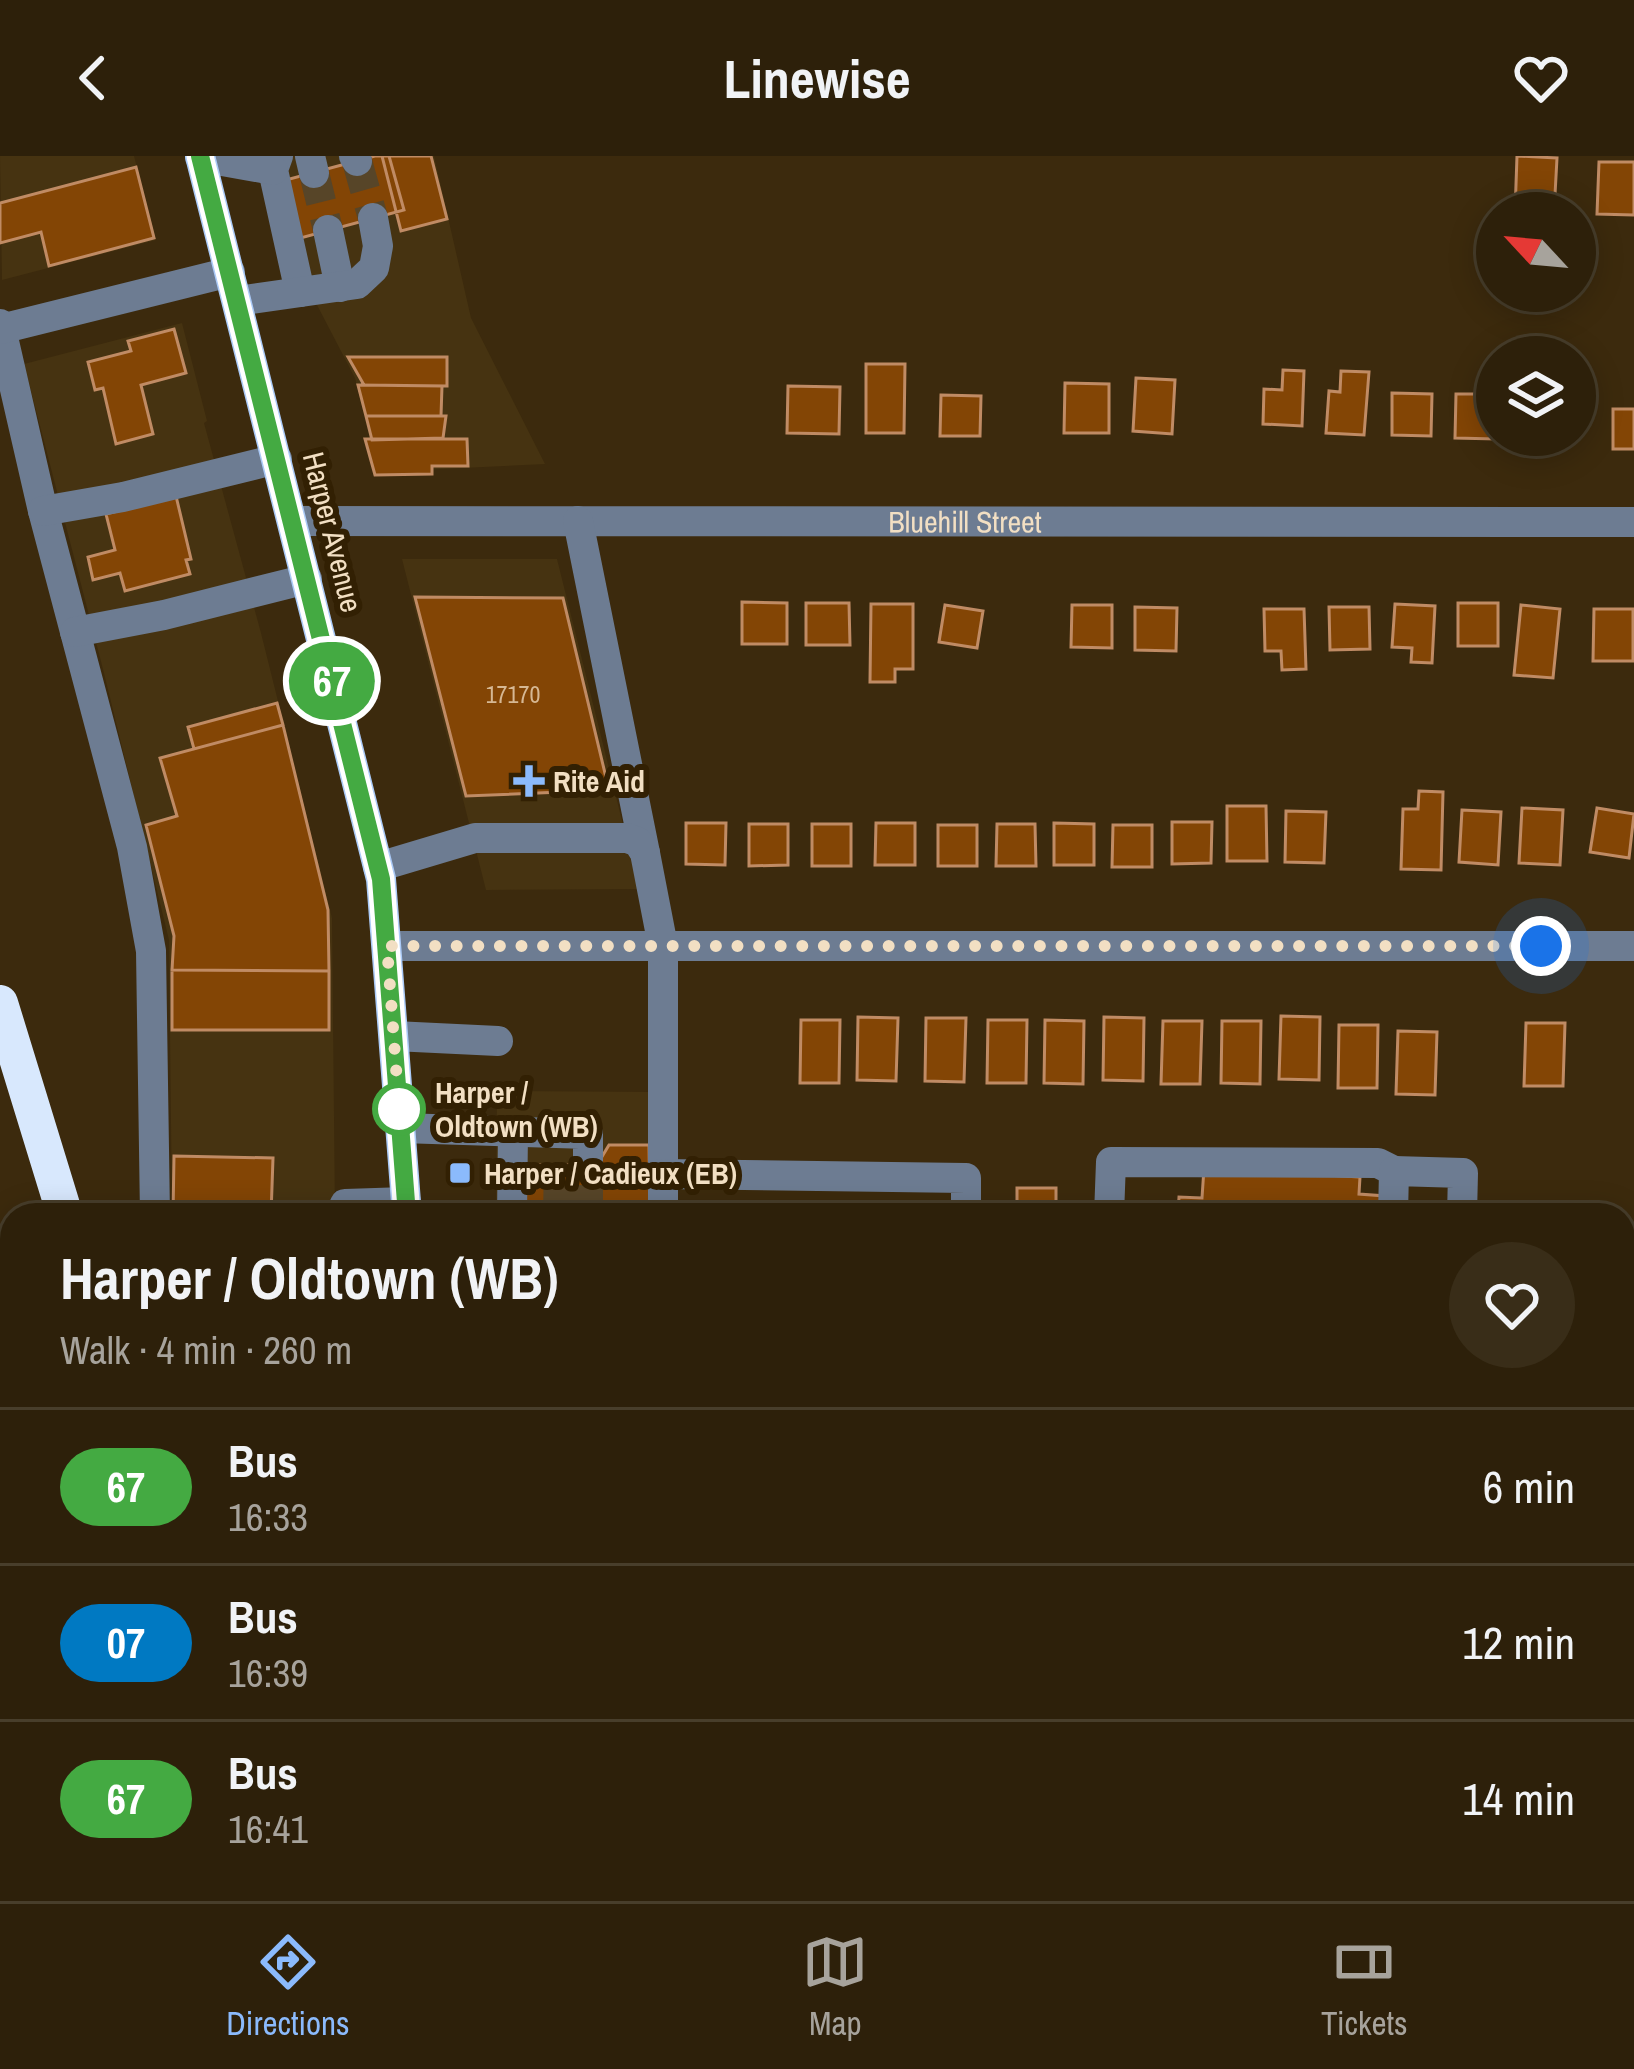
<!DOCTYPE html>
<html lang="en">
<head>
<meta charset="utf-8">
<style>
  :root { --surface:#2d200a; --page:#392d18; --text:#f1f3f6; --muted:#a7a39c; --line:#483e2b; --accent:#8bbafc }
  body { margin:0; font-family:"Archivo Narrow",sans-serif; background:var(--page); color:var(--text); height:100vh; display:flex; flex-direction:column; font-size:45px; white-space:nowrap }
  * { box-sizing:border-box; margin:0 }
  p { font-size:39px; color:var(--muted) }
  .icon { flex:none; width:66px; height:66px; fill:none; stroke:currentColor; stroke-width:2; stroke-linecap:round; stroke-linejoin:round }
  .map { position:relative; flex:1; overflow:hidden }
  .details { position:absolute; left:0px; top:1047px; width:1635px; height:699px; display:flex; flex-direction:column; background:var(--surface); border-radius:36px 36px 0 0; box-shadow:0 6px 30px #0003,0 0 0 3px var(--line) }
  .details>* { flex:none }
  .badge { padding:0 24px; border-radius:39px; font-size:42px; line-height:78px }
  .needle { width:78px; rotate:296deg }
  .controls { position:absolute; left:1476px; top:36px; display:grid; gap:24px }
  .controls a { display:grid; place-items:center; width:120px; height:120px; border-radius:50%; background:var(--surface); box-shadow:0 6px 30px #0003,0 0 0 3px var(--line); font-size:60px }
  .you { position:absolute; width:60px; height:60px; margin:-30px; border:9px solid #fff; border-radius:50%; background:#1a73e8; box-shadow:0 0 0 18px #1a73e833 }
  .map>.badge { position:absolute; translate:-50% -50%; box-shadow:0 0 0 6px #fff }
  .round { display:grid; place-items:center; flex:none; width:126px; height:126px; border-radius:63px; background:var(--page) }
  .summary { display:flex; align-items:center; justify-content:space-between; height:204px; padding:0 60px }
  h1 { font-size:57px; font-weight:700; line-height:90px }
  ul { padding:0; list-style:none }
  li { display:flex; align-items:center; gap:36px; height:156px; padding:0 60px; border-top:3px solid var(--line) }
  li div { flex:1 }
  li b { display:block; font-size:45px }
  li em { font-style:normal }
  li .badge { min-width:132px; font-weight:700; text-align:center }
  header { display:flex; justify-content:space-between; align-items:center; height:156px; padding:0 60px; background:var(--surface); font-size:54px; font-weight:700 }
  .dock { display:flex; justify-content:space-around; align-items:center; height:168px; border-top:3px solid var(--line); background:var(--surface); font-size:33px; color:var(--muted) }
  .dock a { display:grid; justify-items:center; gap:6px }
  .dock .selected { color:var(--accent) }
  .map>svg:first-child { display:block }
  .built { fill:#463311 }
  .building { fill:#834505; stroke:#c08b64; stroke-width:3 }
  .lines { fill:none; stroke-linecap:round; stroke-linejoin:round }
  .minor-tunnel { stroke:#574528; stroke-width:30; stroke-dasharray:30 15; stroke-linecap:butt }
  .minor { stroke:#6d7c92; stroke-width:30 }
  .major { stroke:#abcaf7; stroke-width:30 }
  .highway { stroke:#d8e8fd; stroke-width:36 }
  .line-casing { stroke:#fff; stroke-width:27 }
  .line { stroke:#44aa42; stroke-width:18 }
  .walk { stroke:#f2dfc3; stroke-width:12; stroke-dasharray:0 21.6 }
  .poi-dot { fill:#8bbafc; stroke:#322003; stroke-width:4.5 }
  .stop-dot { fill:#fff; stroke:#44aa42; stroke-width:6 }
  .labels { text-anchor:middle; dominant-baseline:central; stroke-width:12; stroke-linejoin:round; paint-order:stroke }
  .number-label { font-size:24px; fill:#d6b894 }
  .street-label { font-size:30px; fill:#f2dfc3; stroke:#322003 }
  .poi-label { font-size:30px; font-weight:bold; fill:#f2dfc3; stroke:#322003; text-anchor:start }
  .stop-label { font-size:30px; font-weight:bold; fill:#f2dfc3; stroke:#322003; text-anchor:start }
</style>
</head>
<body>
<header><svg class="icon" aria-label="back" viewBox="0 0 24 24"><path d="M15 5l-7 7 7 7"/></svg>Linewise<svg class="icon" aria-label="heart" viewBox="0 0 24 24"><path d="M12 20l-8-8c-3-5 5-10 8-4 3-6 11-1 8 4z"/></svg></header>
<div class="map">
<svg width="1634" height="1745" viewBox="0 0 1634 1745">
  <rect width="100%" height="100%" fill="#3c2a0d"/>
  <path class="built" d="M0,0H134L156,84L2,124Z
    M273,0H434L471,162L545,308L378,316L355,222L304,124Z
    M182,167L207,265L204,267L261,477L332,762L335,1059H172L169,784L104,517L24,208Z
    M402,403H557L639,733L486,734Z
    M497,935L652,936L651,1059H496Z"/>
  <path class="building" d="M375,0H389L404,54L297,83L282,25Z
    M382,0H431L447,63L401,75Z
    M1517,0L1557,2L1554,57H1515Z
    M1599,6H1634V59L1597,58Z
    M136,11L154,82L49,110L41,76L0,87V47Z
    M174,173L186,217L141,229L153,278L116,288L103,232L95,234L88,206L131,195L128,185Z
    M348,201H447V230L364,229Z
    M866,208H905L904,277H866Z
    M1283,214L1304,215L1302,270L1263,268L1264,233L1282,234Z
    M1341,215L1369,216L1364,279L1326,277L1329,235L1340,236Z
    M1136,222L1175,224L1172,278L1133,275Z
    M1065,227L1109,228V277H1064Z
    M358,229L442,230L441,260H366Z
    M788,230L840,231L839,278L787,277Z
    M1392,237L1432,238L1431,280L1392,279Z
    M1456,238H1497L1496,283L1455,282Z
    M941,239L981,240L980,280H940Z
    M1613,253H1634V293H1613Z
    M366,260H446L443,282L372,284Z
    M1516,279H1556V283L1516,284Z
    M365,283H467L468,310H432V318L375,319Z
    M176,340L191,403L186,404L190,418L125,435L120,417L93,424L88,401L115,394L106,358Z
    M415,441L563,442L609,634L466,640Z
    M742,446L787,447V488H742Z
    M806,447H849L850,489H806Z
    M1458,447H1498V490H1458Z
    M871,448H913V513H895V526H870Z
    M1395,448L1435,450L1432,507L1411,506L1412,492L1392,491Z
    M945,449L983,455L977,492L939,486Z
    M1072,449H1112V492L1071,491Z
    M1521,449L1560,453L1553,522L1514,519Z
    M1135,451L1177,452L1176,495L1135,494Z
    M1329,451H1369L1370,493L1330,494Z
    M1264,453H1304L1306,513L1282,514L1281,495H1265Z
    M1594,453H1633V505H1593Z
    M277,547L283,569L194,593L188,571Z
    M283,569L328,754L329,815L172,814L174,780L146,669L177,660L160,602Z
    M1419,635L1443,636L1441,714L1401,713L1403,653H1418Z
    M1227,650H1266L1267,705H1227Z
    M1522,652L1563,654L1560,709L1519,707Z
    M1597,652L1634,658L1629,702L1590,696Z
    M1462,654L1501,656L1498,709L1459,706Z
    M1286,655L1326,656L1324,707L1285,706Z
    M1172,666H1212L1211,707L1172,708Z
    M686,667H726L725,709L686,708Z
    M876,667H915V709H875Z
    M1054,667L1094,668V709H1054Z
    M749,668H788V709L749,710Z
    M812,668H851V710H812Z
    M997,668H1035L1036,710H996Z
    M938,669H977V710H938Z
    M1113,669H1152V711H1112Z
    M172,814L329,815V874H172Z
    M1281,860L1320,861L1319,924L1279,923Z
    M858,861L898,862L896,925L857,924Z
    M1104,861L1144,862L1143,925L1103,924Z
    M926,862H966L964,926L925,925Z
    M801,864H840L839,927H800Z
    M988,864H1027L1026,927H987Z
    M1045,864L1084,865L1083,928L1044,927Z
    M1163,865H1202L1200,928H1161Z
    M1222,865H1261L1260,928L1221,927Z
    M1526,867H1565L1563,930H1524Z
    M1339,869H1378L1377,932H1338Z
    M1398,875L1437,876L1435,939L1396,938Z
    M609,989H649L650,1059H601L600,1004Z
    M174,1000L273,1002L271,1059H173Z
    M517,1009H596V1059H517Z
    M1204,1012L1360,1021L1359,1038L1385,1040L1383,1059H1178L1179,1041L1202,1042Z
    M1017,1032H1056V1059H1017Z
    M1623,1365H1634V1439H1623Z
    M1623,1515H1634V1556H1623Z
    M1623,1586H1634V1657H1623Z"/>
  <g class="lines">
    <path class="minor-tunnel" d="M357,5L373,62
      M314,17L328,74
      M558,1059L559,1009
      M588,1059V1009"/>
    <g class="minor">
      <path d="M278,0L273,14L300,136"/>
      <path d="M310,0L314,17"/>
      <path d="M354,0L357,5"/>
      <path d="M200,1L273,14"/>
      <path d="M328,74L340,131"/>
      <path d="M237,145L357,128L374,112L378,90L373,62"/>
      <path d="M0,168L43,355L132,691L151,795L155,1059"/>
      <path d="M1,173L230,116"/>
      <path d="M43,355L123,341L277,303"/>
      <path id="s1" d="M293,365L1634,366"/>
      <path d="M578,365L645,697"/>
      <path d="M75,476L164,459L307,423"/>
      <path d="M378,711L475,682H627L638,686L645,697L663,790V1059"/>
      <path d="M387,790H1634"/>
      <path d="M394,880L498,885"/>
      <path d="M401,972L588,978V1009"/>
      <path d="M662,1018L966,1022V1059"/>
      <path d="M340,1059L345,1048L406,1046"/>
      <path d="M512,1059L513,976"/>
      <path d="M1109,1059L1111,1006L1378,1007L1394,1015"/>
      <path d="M1393,1059L1394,1015L1463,1017L1462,1059"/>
      <path d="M0,1232H12"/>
      <path d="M1623,1237H1634"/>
      <path d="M1623,1487H1634"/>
      <path d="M257,1734L259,1745"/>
      <path d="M503,1743L1634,1741"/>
    </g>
    <path class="major" d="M200,0L381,723L407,1059
      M502,1734L504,1745"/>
    <path class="highway" d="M0,847L65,1059
      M0,1592L12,1642
      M34,1734L37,1745
      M191,1734L193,1745"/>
  </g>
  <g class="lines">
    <g class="line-casing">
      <path id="line" d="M200,0L381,723L407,1059"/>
    </g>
    <use href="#line" class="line"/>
    <path class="walk" d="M399,953L400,966L387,790H1541"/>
  </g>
  <g class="poi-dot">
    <path d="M523 607h12v12h12v12h-12v12h-12v-12h-12v-12h12z"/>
    <rect x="448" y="1005" width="24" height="24" rx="6"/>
  </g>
  <circle class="stop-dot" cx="399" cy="953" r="24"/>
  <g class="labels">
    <g class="number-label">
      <text x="513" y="538">17170</text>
    </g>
    <g class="street-label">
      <text stroke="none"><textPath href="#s1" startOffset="672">Bluehill Street</textPath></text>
      <text transform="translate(333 376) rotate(76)">Harper Avenue</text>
    </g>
    <g class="poi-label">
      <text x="553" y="625">Rite Aid</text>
      <text x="484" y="1017">Harper / Cadieux (EB)</text>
    </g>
    <g class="stop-label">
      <text x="435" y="936">Harper /<tspan x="435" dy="34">Oldtown (WB)</tspan></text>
    </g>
  </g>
</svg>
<div class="controls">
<a><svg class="needle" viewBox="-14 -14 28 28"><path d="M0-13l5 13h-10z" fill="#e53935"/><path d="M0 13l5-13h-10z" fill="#a7a39c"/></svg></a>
<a><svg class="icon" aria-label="layers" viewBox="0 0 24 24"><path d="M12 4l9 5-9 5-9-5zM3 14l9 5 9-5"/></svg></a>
</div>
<div class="you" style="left:1541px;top:790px"></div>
<b class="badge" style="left:332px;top:525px;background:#44aa42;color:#fff">67</b>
<section class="details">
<div class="summary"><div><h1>Harper / Oldtown (WB)</h1><p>Walk · 4 min · 260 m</p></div><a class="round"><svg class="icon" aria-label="heart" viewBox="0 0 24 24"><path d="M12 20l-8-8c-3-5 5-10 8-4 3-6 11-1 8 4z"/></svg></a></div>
<ul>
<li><span class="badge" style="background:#44aa42;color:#fff">67</span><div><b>Bus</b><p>16:33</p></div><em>6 min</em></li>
<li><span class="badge" style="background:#0079c2;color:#fff">07</span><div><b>Bus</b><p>16:39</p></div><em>12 min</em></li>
<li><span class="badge" style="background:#44aa42;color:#fff">67</span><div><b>Bus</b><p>16:41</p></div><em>14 min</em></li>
</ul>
</section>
</div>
<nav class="dock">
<a class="selected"><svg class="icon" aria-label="directions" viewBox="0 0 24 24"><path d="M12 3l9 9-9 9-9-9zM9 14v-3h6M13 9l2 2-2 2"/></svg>Directions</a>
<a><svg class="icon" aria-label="map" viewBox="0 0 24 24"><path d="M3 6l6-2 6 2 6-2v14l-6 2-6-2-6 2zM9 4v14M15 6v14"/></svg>Map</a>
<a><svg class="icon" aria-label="tickets" viewBox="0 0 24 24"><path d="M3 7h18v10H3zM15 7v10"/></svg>Tickets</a>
</nav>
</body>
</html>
